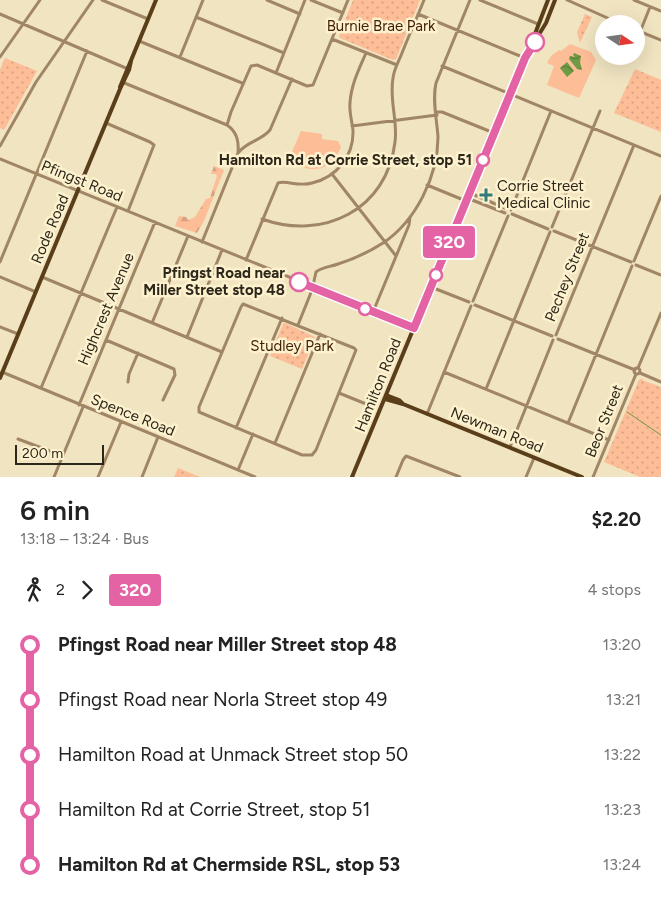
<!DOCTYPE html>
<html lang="en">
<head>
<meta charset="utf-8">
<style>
  :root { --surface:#fff; --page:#f6f6f6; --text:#222; --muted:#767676 }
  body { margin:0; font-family:Figtree,sans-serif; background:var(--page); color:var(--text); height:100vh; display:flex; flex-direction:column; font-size:19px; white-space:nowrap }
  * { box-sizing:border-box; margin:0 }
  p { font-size:16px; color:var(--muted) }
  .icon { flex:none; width:28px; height:28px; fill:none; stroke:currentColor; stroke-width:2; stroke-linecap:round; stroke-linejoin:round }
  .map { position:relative; height:477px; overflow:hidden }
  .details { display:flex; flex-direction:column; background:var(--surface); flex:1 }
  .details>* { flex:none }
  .badge { padding:0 10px; border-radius:4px; font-size:18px; line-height:32px }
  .needle { width:32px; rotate:103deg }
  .fabs { position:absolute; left:595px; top:15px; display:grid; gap:10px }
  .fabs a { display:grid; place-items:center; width:50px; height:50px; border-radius:50%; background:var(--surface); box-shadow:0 5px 20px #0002; font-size:25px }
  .scale { position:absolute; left:15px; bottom:12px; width:89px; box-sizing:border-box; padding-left:5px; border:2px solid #2c271a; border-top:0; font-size:14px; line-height:18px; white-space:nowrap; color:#2c271a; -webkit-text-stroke:4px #fdf1ce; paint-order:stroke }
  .map>.badge { position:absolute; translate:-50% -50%; box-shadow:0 0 0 2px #fff }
  .legs { display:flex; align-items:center; gap:8px; height:55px; padding:0 20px; font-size:16px }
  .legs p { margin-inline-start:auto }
  .headline { display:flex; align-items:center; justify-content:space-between; height:85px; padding:0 20px }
  h1 { font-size:28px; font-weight:600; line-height:38px }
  ul { padding:0 20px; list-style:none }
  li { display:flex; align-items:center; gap:18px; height:55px; font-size:19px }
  li i { display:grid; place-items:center; width:8px; height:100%; margin:0 6px; background:currentColor }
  li i::after { content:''; width:12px; height:12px; margin:-6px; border:4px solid; border-radius:50%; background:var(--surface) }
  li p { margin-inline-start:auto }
  li:first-child i { background:linear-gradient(#0000 50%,currentColor 0) }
  li:last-child i { background:linear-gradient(currentColor 50%,#0000 0) }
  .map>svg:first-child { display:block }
  .grass { fill:#fcbd97 }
  .forest { fill:url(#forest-firs) }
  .park { fill:url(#park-dots) }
  .water { fill:url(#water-waves) }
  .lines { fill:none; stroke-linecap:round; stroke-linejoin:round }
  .stream { stroke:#6f9b45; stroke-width:1 }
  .minor { stroke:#a18665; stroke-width:3 }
  .major { stroke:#5a3e1a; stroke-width:4 }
  .line-1-casing { stroke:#fff; stroke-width:11 }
  .line-1 { stroke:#e463a4; stroke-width:8 }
  .stop-1-dot { fill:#fff; stroke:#e463a4; stroke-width:2.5 }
  .poi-dot { fill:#327b78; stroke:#fdf1ce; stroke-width:2 }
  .labels { text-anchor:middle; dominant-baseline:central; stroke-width:5; stroke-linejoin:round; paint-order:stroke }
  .park-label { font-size:15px; fill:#401f07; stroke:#fdf1ce }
  .stop-label { font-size:15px; font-weight:bold; fill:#2c271a; stroke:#fdf1ce; text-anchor:end }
  .street-label { font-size:15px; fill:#2c271a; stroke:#fdf1ce }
  .poi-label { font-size:15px; fill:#2c271a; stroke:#fdf1ce; text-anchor:start }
</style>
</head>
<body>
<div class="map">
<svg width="661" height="477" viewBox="0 0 661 477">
  <defs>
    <pattern id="forest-firs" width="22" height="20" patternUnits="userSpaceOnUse" patternTransform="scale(1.25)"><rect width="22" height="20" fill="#fcbd97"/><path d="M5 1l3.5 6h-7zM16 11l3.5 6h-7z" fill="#d8a282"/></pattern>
    <pattern id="park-dots" width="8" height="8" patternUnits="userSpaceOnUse" patternTransform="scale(1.25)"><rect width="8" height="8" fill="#fcbd97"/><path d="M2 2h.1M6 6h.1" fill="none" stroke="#d8a282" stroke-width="1.8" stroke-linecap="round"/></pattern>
    <pattern id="water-waves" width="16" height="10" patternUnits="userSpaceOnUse" patternTransform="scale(1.25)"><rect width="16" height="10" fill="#6f9b45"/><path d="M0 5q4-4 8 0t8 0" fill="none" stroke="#5b7e39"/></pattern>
  </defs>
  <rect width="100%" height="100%" fill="#f0e4c1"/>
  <path class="grass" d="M570,44L591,52L596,60L579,98L547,85L554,66L547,63L551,56L559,50L561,51Z
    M301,131L322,134V139L338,141L341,147C329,174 313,172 287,163Z"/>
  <path class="forest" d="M214,166L224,170L204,221L197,233L175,226L179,216L186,217L188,220L195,217L206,199L210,198L217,176L216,174H211Z"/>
  <path class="park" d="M353,0H420L396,59L393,60L340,38L339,36Z
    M585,14L592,17L580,43L577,32Z
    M5,58L37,71L4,130L0,128V70Z
    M635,69L661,80V132L614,113Z
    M285,323L315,337L302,369L270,356L283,324Z
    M643,378L642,380L661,387V477H640L604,462L639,380Z
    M178,468L200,477H174Z"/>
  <path class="water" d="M574,53L581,56L580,62L582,70L577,69L569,59L570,56L575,57L573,55Z
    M567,62L574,71L567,77L560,68Z"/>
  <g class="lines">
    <path class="stream" d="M627,412L661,435"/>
    <path class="minor" d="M102,0L148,19
      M267,0L300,14
      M311,0L343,13
      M480,0L538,24
      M567,0L621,24
      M634,0L661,11
      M0,14L128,69
      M418,14L525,58
      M196,17L284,53
      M636,30L661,40
      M640,32L650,7
      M332,39L397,65
      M139,41L242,83
      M0,57L40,0
      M180,57L203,0
      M442,66L661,156
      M276,73L305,0
      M122,82L227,125C237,132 239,141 238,153
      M437,112H442L494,133
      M106,123L150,142L154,145L128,211
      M227,125L231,112L251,66L257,65L307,86L313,85L348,0
      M352,126L437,115
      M0,146L36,82L93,0
      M0,159L414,328
      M332,174L396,256
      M427,185L466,201
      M470,193L507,209
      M467,198L505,213
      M511,210L551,111
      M512,214L548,229
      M262,219C323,241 387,210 395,142C398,121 389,100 393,78C394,69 399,61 402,53C409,35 417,18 424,0
      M552,227L600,111
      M554,231L631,262
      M202,242L238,153C247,141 261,141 270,130L292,79
      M246,260L278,183C286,180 299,187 312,183C337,177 354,156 353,130C352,121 349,112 350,103C351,85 359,69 366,53
      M634,261L661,196
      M0,262L87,51
      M636,265L661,275
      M0,277L36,292
      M42,277L222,352
      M431,287L469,302
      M473,301L508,216
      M243,304L354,348L356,350L316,450L312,455H302L199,412V407L241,307Z
      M475,305L552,336
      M373,312L409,225L410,217
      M152,323L188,236
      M298,325L312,290L316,272C322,267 330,267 338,264C354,259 369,252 383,243C416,221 438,176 438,137C437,120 432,100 436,83L470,0
      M0,327L18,334
      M556,335L634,145
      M187,337L222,250
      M558,339L635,370
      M106,340L174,369L175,375L163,400
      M634 371a3 3 0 1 1 6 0a3 3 0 1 1-6 0Z
      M638,368L661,313
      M2,372L255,477
      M444,372L609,440
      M640,373L661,382
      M128,382L129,374L138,353
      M41,388L117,207
      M486,389L550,232
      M339,393L371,406
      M79,405L155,222
      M427,414L471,306
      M568,423L632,266
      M236,428L282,318
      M18,439L63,456
      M275,443L320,334
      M510,447L553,340
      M238,470L253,434
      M54,477L83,407
      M98,477L121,422
      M142,477L158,437
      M396,477L403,460L406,456L460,477
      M526,477L534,458
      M593,477L636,374"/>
    <path class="major" d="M530,49L546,23L555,0
      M120,87L156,0
      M0,378L120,89L129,70L131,61
      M386,395L399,400L403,404
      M385,399L403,404L582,477
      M352,477L528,52L548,0"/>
  </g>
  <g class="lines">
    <g class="line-1-casing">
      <path id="line-1" d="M299,282L414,328L525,58L535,42"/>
    </g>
    <use href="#line-1" class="line-1"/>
  </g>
  <g class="stop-1-dot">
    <circle cx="535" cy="42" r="9"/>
    <circle cx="483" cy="160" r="6"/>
    <circle cx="436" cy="275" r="6"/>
    <circle cx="299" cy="282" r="9"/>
    <circle cx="365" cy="309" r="6"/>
  </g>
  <path class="poi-dot" d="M483.5 187.5h5v5h5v5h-5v5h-5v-5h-5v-5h5z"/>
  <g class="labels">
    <g class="park-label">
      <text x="381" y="26">Burnie Brae Park</text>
      <text x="292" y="346">Studley Park</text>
    </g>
    <g class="stop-label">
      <text x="472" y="160">Hamilton Rd at Corrie Street, stop 51</text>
      <text x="285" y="273">Pfingst Road near<tspan x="285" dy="17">Miller Street stop 48</tspan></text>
    </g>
    <g class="street-label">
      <text transform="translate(82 181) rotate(22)">Pfingst Road</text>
      <text transform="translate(50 229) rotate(-67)">Rode Road</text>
      <text transform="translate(567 277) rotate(-68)">Pechey Street</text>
      <text transform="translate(106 309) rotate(-67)">Highcrest Avenue</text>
      <text transform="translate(378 385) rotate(-68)">Hamilton Road</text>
      <text transform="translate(133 415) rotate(22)">Spence Road</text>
      <text transform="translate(604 421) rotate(-68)">Beor Street</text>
      <text transform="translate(497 430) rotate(22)">Newman Road</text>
    </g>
    <g class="poi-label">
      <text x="497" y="186">Corrie Street<tspan x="497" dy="17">Medical Clinic</tspan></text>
    </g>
  </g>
</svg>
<div class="fabs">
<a><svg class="needle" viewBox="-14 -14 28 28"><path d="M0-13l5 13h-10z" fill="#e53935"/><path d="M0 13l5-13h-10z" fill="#767676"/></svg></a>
</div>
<div class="scale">200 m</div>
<b class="badge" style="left:449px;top:242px;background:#e463a4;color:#fff">320</b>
</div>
<section class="details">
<div class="headline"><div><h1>6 min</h1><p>13:18 – 13:24 · Bus</p></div><b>$2.20</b></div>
<div class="legs"><svg class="icon" aria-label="walk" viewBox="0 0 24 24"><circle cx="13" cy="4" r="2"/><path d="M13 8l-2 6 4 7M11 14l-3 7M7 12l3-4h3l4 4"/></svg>2<svg class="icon" aria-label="forward" viewBox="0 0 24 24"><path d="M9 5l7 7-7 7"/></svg><b class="badge" style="background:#e463a4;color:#fff">320</b><p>4 stops</p></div>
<ul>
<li><i style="color:#e463a4"></i><b>Pfingst Road near Miller Street stop 48</b><p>13:20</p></li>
<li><i style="color:#e463a4"></i><span>Pfingst Road near Norla Street stop 49</span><p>13:21</p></li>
<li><i style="color:#e463a4"></i><span>Hamilton Road at Unmack Street stop 50</span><p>13:22</p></li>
<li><i style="color:#e463a4"></i><span>Hamilton Rd at Corrie Street, stop 51</span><p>13:23</p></li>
<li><i style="color:#e463a4"></i><b>Hamilton Rd at Chermside RSL, stop 53</b><p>13:24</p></li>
</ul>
</section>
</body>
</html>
